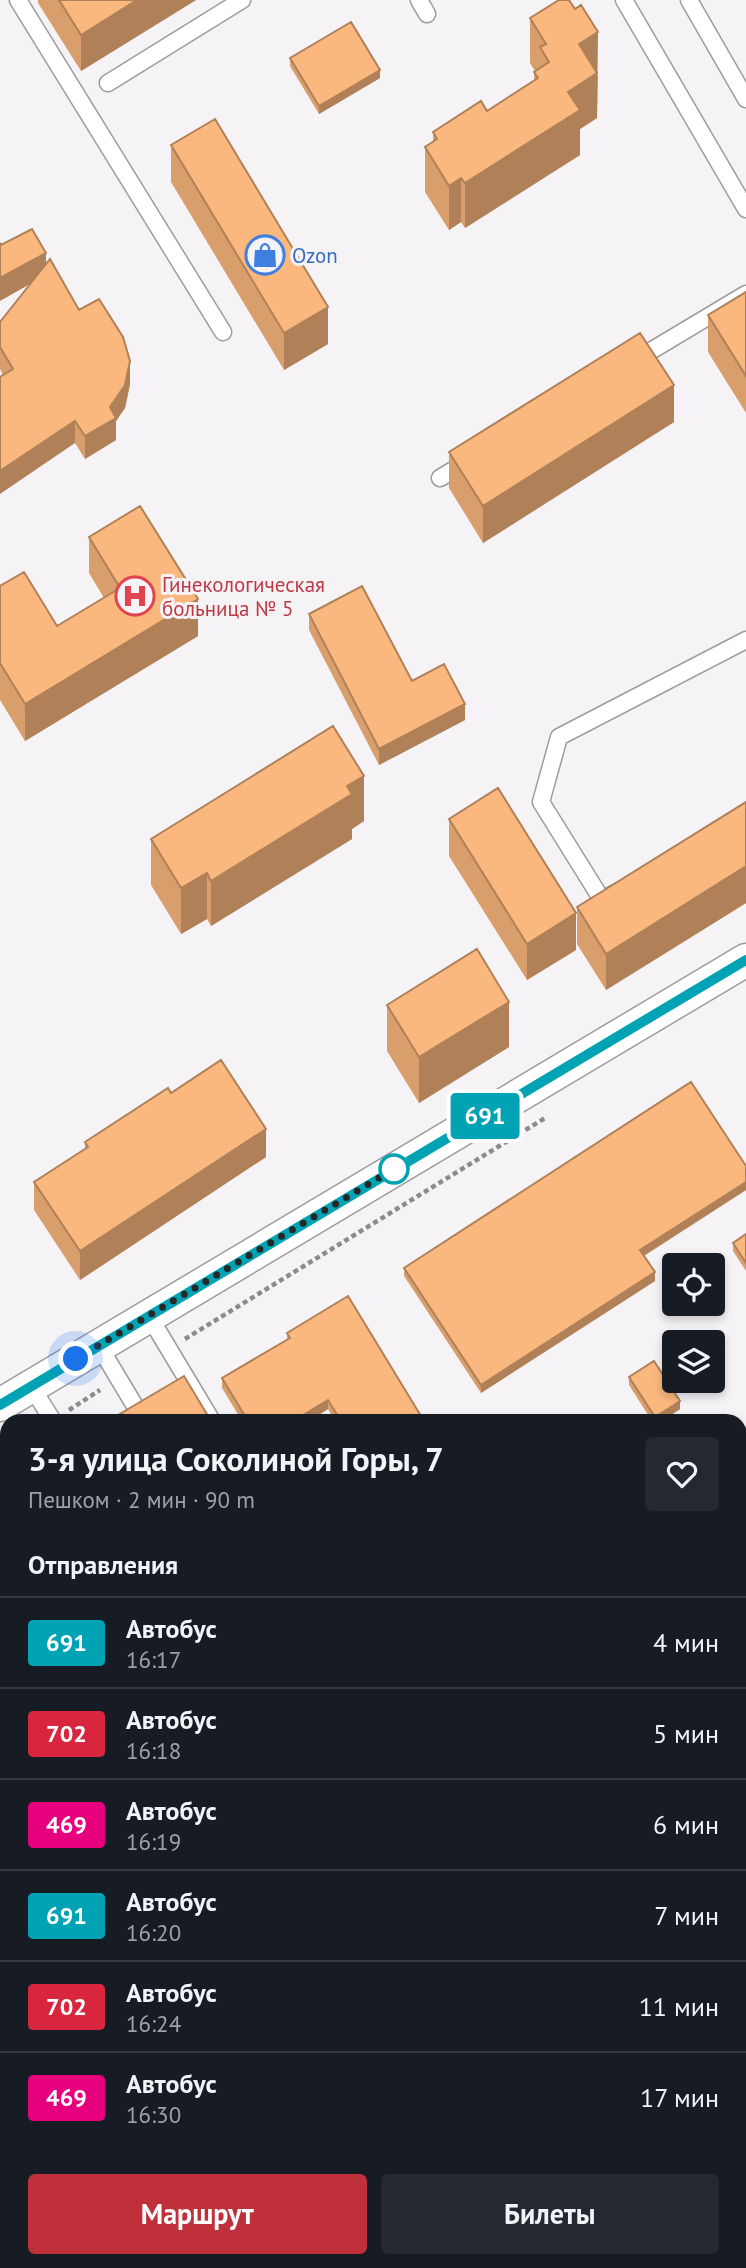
<!DOCTYPE html>
<html lang="ru">
<head>
<meta charset="utf-8">
<style>
  :root { --surface:#171b24; --page:#242831; --text:#f1f3f6; --muted:#9ea1a6; --line:#363941; --accent:#c0303a }
  body { margin:0; font-family:"PT Sans",sans-serif; background:var(--page); color:var(--text); height:100vh; display:flex; flex-direction:column; font-size:26px; white-space:nowrap }
  * { box-sizing:border-box; margin:0 }
  p { font-size:23px; color:var(--muted) }
  .icon { flex:none; width:38px; height:38px; fill:none; stroke:currentColor; stroke-width:2; stroke-linecap:round; stroke-linejoin:round }
  .map { position:relative; flex:1; overflow:hidden }
  .sheet { position:absolute; left:0px; top:1414px; width:747px; height:854px; display:flex; flex-direction:column; background:var(--surface); border-radius:21px 21px 0 0; box-shadow:0 4px 10px #0003 }
  .sheet>* { flex:none }
  .badge { padding:0 14px; border-radius:5px; font-size:24px; line-height:46px }
  .tools { position:absolute; left:662px; top:1253px; display:grid; gap:14px }
  .tools a { display:grid; place-items:center; width:63px; height:63px; border-radius:7px; background:var(--surface); box-shadow:0 4px 10px #0003; font-size:35px }
  .you { position:absolute; width:35px; height:35px; margin:-18px; border:5px solid #fff; border-radius:50%; background:#1a73e8; box-shadow:0 0 0 10px #1a73e833 }
  .map>.badge { position:absolute; translate:-50% -50%; box-shadow:0 0 0 4px #fff }
  h2 { padding:0 28px; font-size:26px; line-height:63px }
  .round { display:grid; place-items:center; flex:none; width:74px; height:74px; border-radius:7px; background:var(--page) }
  .overview { display:flex; align-items:center; justify-content:space-between; height:119px; padding:0 28px }
  h1 { font-size:33px; font-weight:800; line-height:52px }
  .primary-button { display:flex; gap:14px; margin-top:auto; padding:14px 28px }
  .primary-button a { flex:1; height:80px; border-radius:7px; background:var(--accent); color:#fff; font-size:28px; font-weight:800; line-height:80px; text-align:center }
  .primary-button a+a { background:var(--page); color:var(--text) }
  ul { padding:0; list-style:none }
  li { display:flex; align-items:center; gap:21px; height:91px; padding:0 28px; border-top:2px solid var(--line) }
  li div { flex:1 }
  li b { display:block; font-size:26px }
  li em { font-style:normal }
  li .badge { min-width:77px; font-weight:700; text-align:center }
  .map>svg:first-child { display:block }
  .lines { fill:none; stroke-linecap:round; stroke-linejoin:round }
  .lane-casing { stroke:#9e9c9f; stroke-width:19 }
  .street-casing { stroke:#9e9c9f; stroke-width:35 }
  .secondary-casing { stroke:#9e9c9f; stroke-width:42 }
  .path { stroke:#8c8a8c; stroke-width:4.5; stroke-dasharray:5 3.5; stroke-linecap:butt }
  .lane { stroke:#fff; stroke-width:16 }
  .street { stroke:#fff; stroke-width:32 }
  .secondary { stroke:#fff; stroke-width:38 }
  .tram { stroke:#616062; stroke-width:2 }
  .wall { fill:#d89e6c }
  .shaded-wall { fill:#b08158 }
  .building { fill:#fbb87e; stroke:#b08158; stroke-width:2 }
  .line-casing { stroke:#fff; stroke-width:16 }
  .line { stroke:#00a3b4; stroke-width:10 }
  .walk { stroke:#282728; stroke-width:7; stroke-dasharray:0 12.6 }
  .stop-dot { fill:#fff; stroke:#00a3b4; stroke-width:3.5 }
  .labels { text-anchor:middle; dominant-baseline:central; stroke-width:6; stroke-linejoin:round; paint-order:stroke }
  .shop-label { font-size:21px; fill:#366cbe; stroke:#f6f3f7; text-anchor:start }
  .health-label { font-size:21px; fill:#be3a42; stroke:#f6f3f7; text-anchor:start }
</style>
</head>
<body>
<div class="map">
<svg width="746" height="2268" viewBox="0 0 746 2268">
  <rect width="100%" height="100%" fill="#f6f3f7"/>
  <g class="lines">
    <g class="lane-casing">
      <path id="lane" d="M18,0L223,332
        M419,0L427,14
        M624,0L746,209
        M689,0L746,99
        M108,83L242,0
        M634,361L746,294
        M440,478L465,463
        M613,894L602,900L541,802L559,737L746,640
        M149,1316L212,1421
        M99,1346L144,1421
        M31,1386L53,1421
        M0,1454L7,1465
        M740,1559L746,1555
        M0,1799L7,1796
        M497,2261L501,2268"/>
    </g>
    <g class="street-casing">
      <path id="street" d="M0,1405L746,960"/>
    </g>
    <g class="secondary-casing">
      <path id="secondary" d="M0,1881L7,1892
        M0,2066L7,2078
        M0,2113L7,2126
        M80,2261L84,2268
        M118,2261L122,2268
        M238,2261L244,2268"/>
    </g>
    <path class="path" d="M185,1339L545,1118
      M69,1410L100,1390
      M0,1677L7,1688
      M347,2261L351,2268
      M563,2261L567,2268"/>
    <use href="#lane" class="lane"/>
    <use href="#street" class="street"/>
    <use href="#secondary" class="secondary"/>
    <path class="tram" d="M0,1953L7,1965
      M0,1985L7,1997
      M168,2261L172,2268
      M187,2261L191,2268"/>
  </g>
  <path class="wall" d="M38,0H196L81,71L38,3Z
    M530,18L598,76L597,118L580,129V155L465,228L461,222L449,230L425,192V147L433,142V132L487,111L534,81V72L535,71L530,63Z
    M290,58L380,78L319,114L290,66Z
    M171,145L328,344L284,370L171,182Z
    M1,245L46,264L130,384L125,408L116,421V440L85,459L75,443L3,375L0,369V322L29,285Z
    M746,292V413L708,352V315Z
    M674,422L483,543L449,488V452Z
    M89,537L198,636L25,741L0,700V586L57,626L104,598L89,573Z
    M309,614L412,681L465,720L379,765L309,630Z
    M746,802V903L606,990L577,944V907Z
    M449,819L576,950L527,980L449,856Z
    M364,821L352,829V839L211,926L207,919L181,934L151,885V839Z
    M387,1005L509,1047L419,1103L387,1051Z
    M171,1093L266,1157L80,1280L34,1210V1182L85,1149V1142Z
    M746,1166V1190L644,1256L655,1281L481,1393L404,1276V1268Z
    M746,1234V1271L733,1251V1243Z
    M287,1333L424,1421H335L328,1409L309,1421H242L222,1388V1378L287,1339Z
    M629,1377L680,1409L662,1421H652L629,1385Z
    M0,1487L7,1498V1661L0,1649Z
    M371,2261H466L470,2268H375Z
    M594,2261H740L746,2268H598Z"/>
  <path class="shaded-wall" d="M137,0H196L81,71V35Z
    M598,32L597,118L580,129V155L465,228V183L568,92L579,44Z
    M380,70V78L319,114V106Z
    M461,178V222L449,230V186Z
    M46,253V275L0,301V278Z
    M328,307V344L284,370V333Z
    M130,361V384L125,408L116,421V440L85,459V436Z
    M674,385V422L483,543V506Z
    M75,421V443L0,494V471Z
    M198,599V636L25,741V704Z
    M465,704V720L379,765V749Z
    M364,776V821L352,829V839L211,926V881L347,786Z
    M746,866V903L606,990V954Z
    M207,873V919L181,934V888Z
    M576,913V950L527,980V944Z
    M509,1002V1047L419,1103V1057Z
    M266,1129V1157L80,1280V1251Z
    M746,1182V1190L640,1258V1250Z
    M655,1272V1281L481,1393V1385Z
    M328,1400V1409L309,1421H293Z
    M680,1401V1409L662,1421H655V1417Z
    M746,1510V1519L740,1523V1514Z
    M746,2082V2097L740,2100V2085Z
    M746,2255V2268H725L737,2261H740V2259Z"/>
  <path class="building" d="M59,0H137L81,35Z
    M559,0H569L575,9L581,5L598,32L579,44L597,73L568,92L580,110L465,183L461,178L449,186L425,147L437,139L433,132L481,101L487,111L538,78L534,72L549,62L540,47L546,44L530,18Z
    M351,22L380,70L319,106L290,58Z
    M215,119L328,307L284,333L171,145Z
    M32,229L46,253L0,278V243L1,245Z
    M50,259L79,310L99,299L123,337L130,361L125,385L110,407L116,418L85,436L75,421L0,471V377L13,369L0,347V322Z
    M746,292V376L708,315Z
    M640,333L674,385L483,506L449,452Z
    M140,506L198,599L25,704L0,663V586L24,572L57,626L120,588L89,537Z
    M362,586L412,681L444,664L465,704L379,749L309,614Z
    M333,726L364,776L347,786L352,794L211,881L207,873L181,888L151,839Z
    M498,788L576,913L527,944L449,819Z
    M746,802V866L606,954L577,907Z
    M477,949L509,1002L419,1057L387,1005Z
    M221,1060L266,1129L80,1251L34,1182L88,1147L85,1142L168,1088L171,1093Z
    M691,1082L746,1166V1182L640,1250L655,1272L481,1385L404,1268Z
    M746,1234V1263L733,1243Z
    M348,1296L424,1421H341L328,1400L293,1421H248L222,1378L290,1338L287,1333Z
    M654,1361L680,1401L655,1417L629,1377Z
    M184,1376L211,1421H108Z
    M746,1457V1510L740,1514V1461Z
    M0,1487L7,1498V1615L0,1604Z
    M746,2075V2082L740,2085V2079Z
    M746,2104V2255L740,2259V2107Z
    M0,2255L8,2268H0Z
    M395,2261H466L470,2268H399Z
    M603,2261H737L725,2268H607Z"/>
  <g class="lines">
    <g class="line-casing">
      <path id="line" d="M0,1405L746,960"/>
    </g>
    <use href="#line" class="line"/>
    <path class="walk" d="M76,1359L394,1169"/>
  </g>
  <defs>
    <g id="shop-ring" transform="scale(2.0125)"><circle r="9.5" fill="#f6f3f7" stroke="#3f7fe0" stroke-width="1.5"/><path d="M-5-2.5h2.3a2.7 3.5 0 0 1 5.4 0H5L5.5 6h-11ZM-1.5-2.5h3a1.5 2.3 0 0 0-3 0Z" fill="#3f7fe0"/></g>
    <g id="hospital-ring" transform="scale(2.0125)"><circle r="9.5" fill="#f6f3f7" stroke="#e0444e" stroke-width="1.5"/><path d="M-5-5h3v3.5h4V-5h3V5h-3V1.5h-4V5h-3Z" fill="#e0444e"/></g>
  </defs>
  <g fill-rule="evenodd">
    <use href="#shop-ring" x="265" y="255"/>
    <use href="#hospital-ring" x="135" y="596"/>
  </g>
  <circle class="stop-dot" cx="394" cy="1169" r="14"/>
  <g class="labels">
    <g class="shop-label">
      <text x="292" y="255">Ozon</text>
    </g>
    <g class="health-label">
      <text x="162" y="584">Гинекологическая<tspan x="162" dy="24">больница № 5</tspan></text>
    </g>
  </g>
</svg>
<div class="tools">
<a><svg class="icon" aria-label="locate" viewBox="0 0 24 24"><circle cx="12" cy="12" r="6"/><path d="M12 2v4M12 18v4M2 12h4M18 12h4"/></svg></a>
<a><svg class="icon" aria-label="layers" viewBox="0 0 24 24"><path d="M12 4l9 5-9 5-9-5zM3 14l9 5 9-5"/></svg></a>
</div>
<div class="you" style="left:76px;top:1359px"></div>
<b class="badge" style="left:485px;top:1116px;background:#00a3b4;color:#fff">691</b>
<section class="sheet">
<div class="overview"><div><h1>3-я улица Соколиной Горы, 7</h1><p>Пешком · 2 мин · 90 m</p></div><a class="round"><svg class="icon" aria-label="heart" viewBox="0 0 24 24"><path d="M12 20l-8-8c-3-5 5-10 8-4 3-6 11-1 8 4z"/></svg></a></div>
<h2>Отправления</h2>
<ul>
<li><span class="badge" style="background:#00a3b4;color:#fff">691</span><div><b>Автобус</b><p>16:17</p></div><em>4 мин</em></li>
<li><span class="badge" style="background:#d7263d;color:#fff">702</span><div><b>Автобус</b><p>16:18</p></div><em>5 мин</em></li>
<li><span class="badge" style="background:#e6007e;color:#fff">469</span><div><b>Автобус</b><p>16:19</p></div><em>6 мин</em></li>
<li><span class="badge" style="background:#00a3b4;color:#fff">691</span><div><b>Автобус</b><p>16:20</p></div><em>7 мин</em></li>
<li><span class="badge" style="background:#d7263d;color:#fff">702</span><div><b>Автобус</b><p>16:24</p></div><em>11 мин</em></li>
<li><span class="badge" style="background:#e6007e;color:#fff">469</span><div><b>Автобус</b><p>16:30</p></div><em>17 мин</em></li>
</ul>
<div class="primary-button"><a>Маршрут</a><a>Билеты</a></div>
</section>
</div>
</body>
</html>
